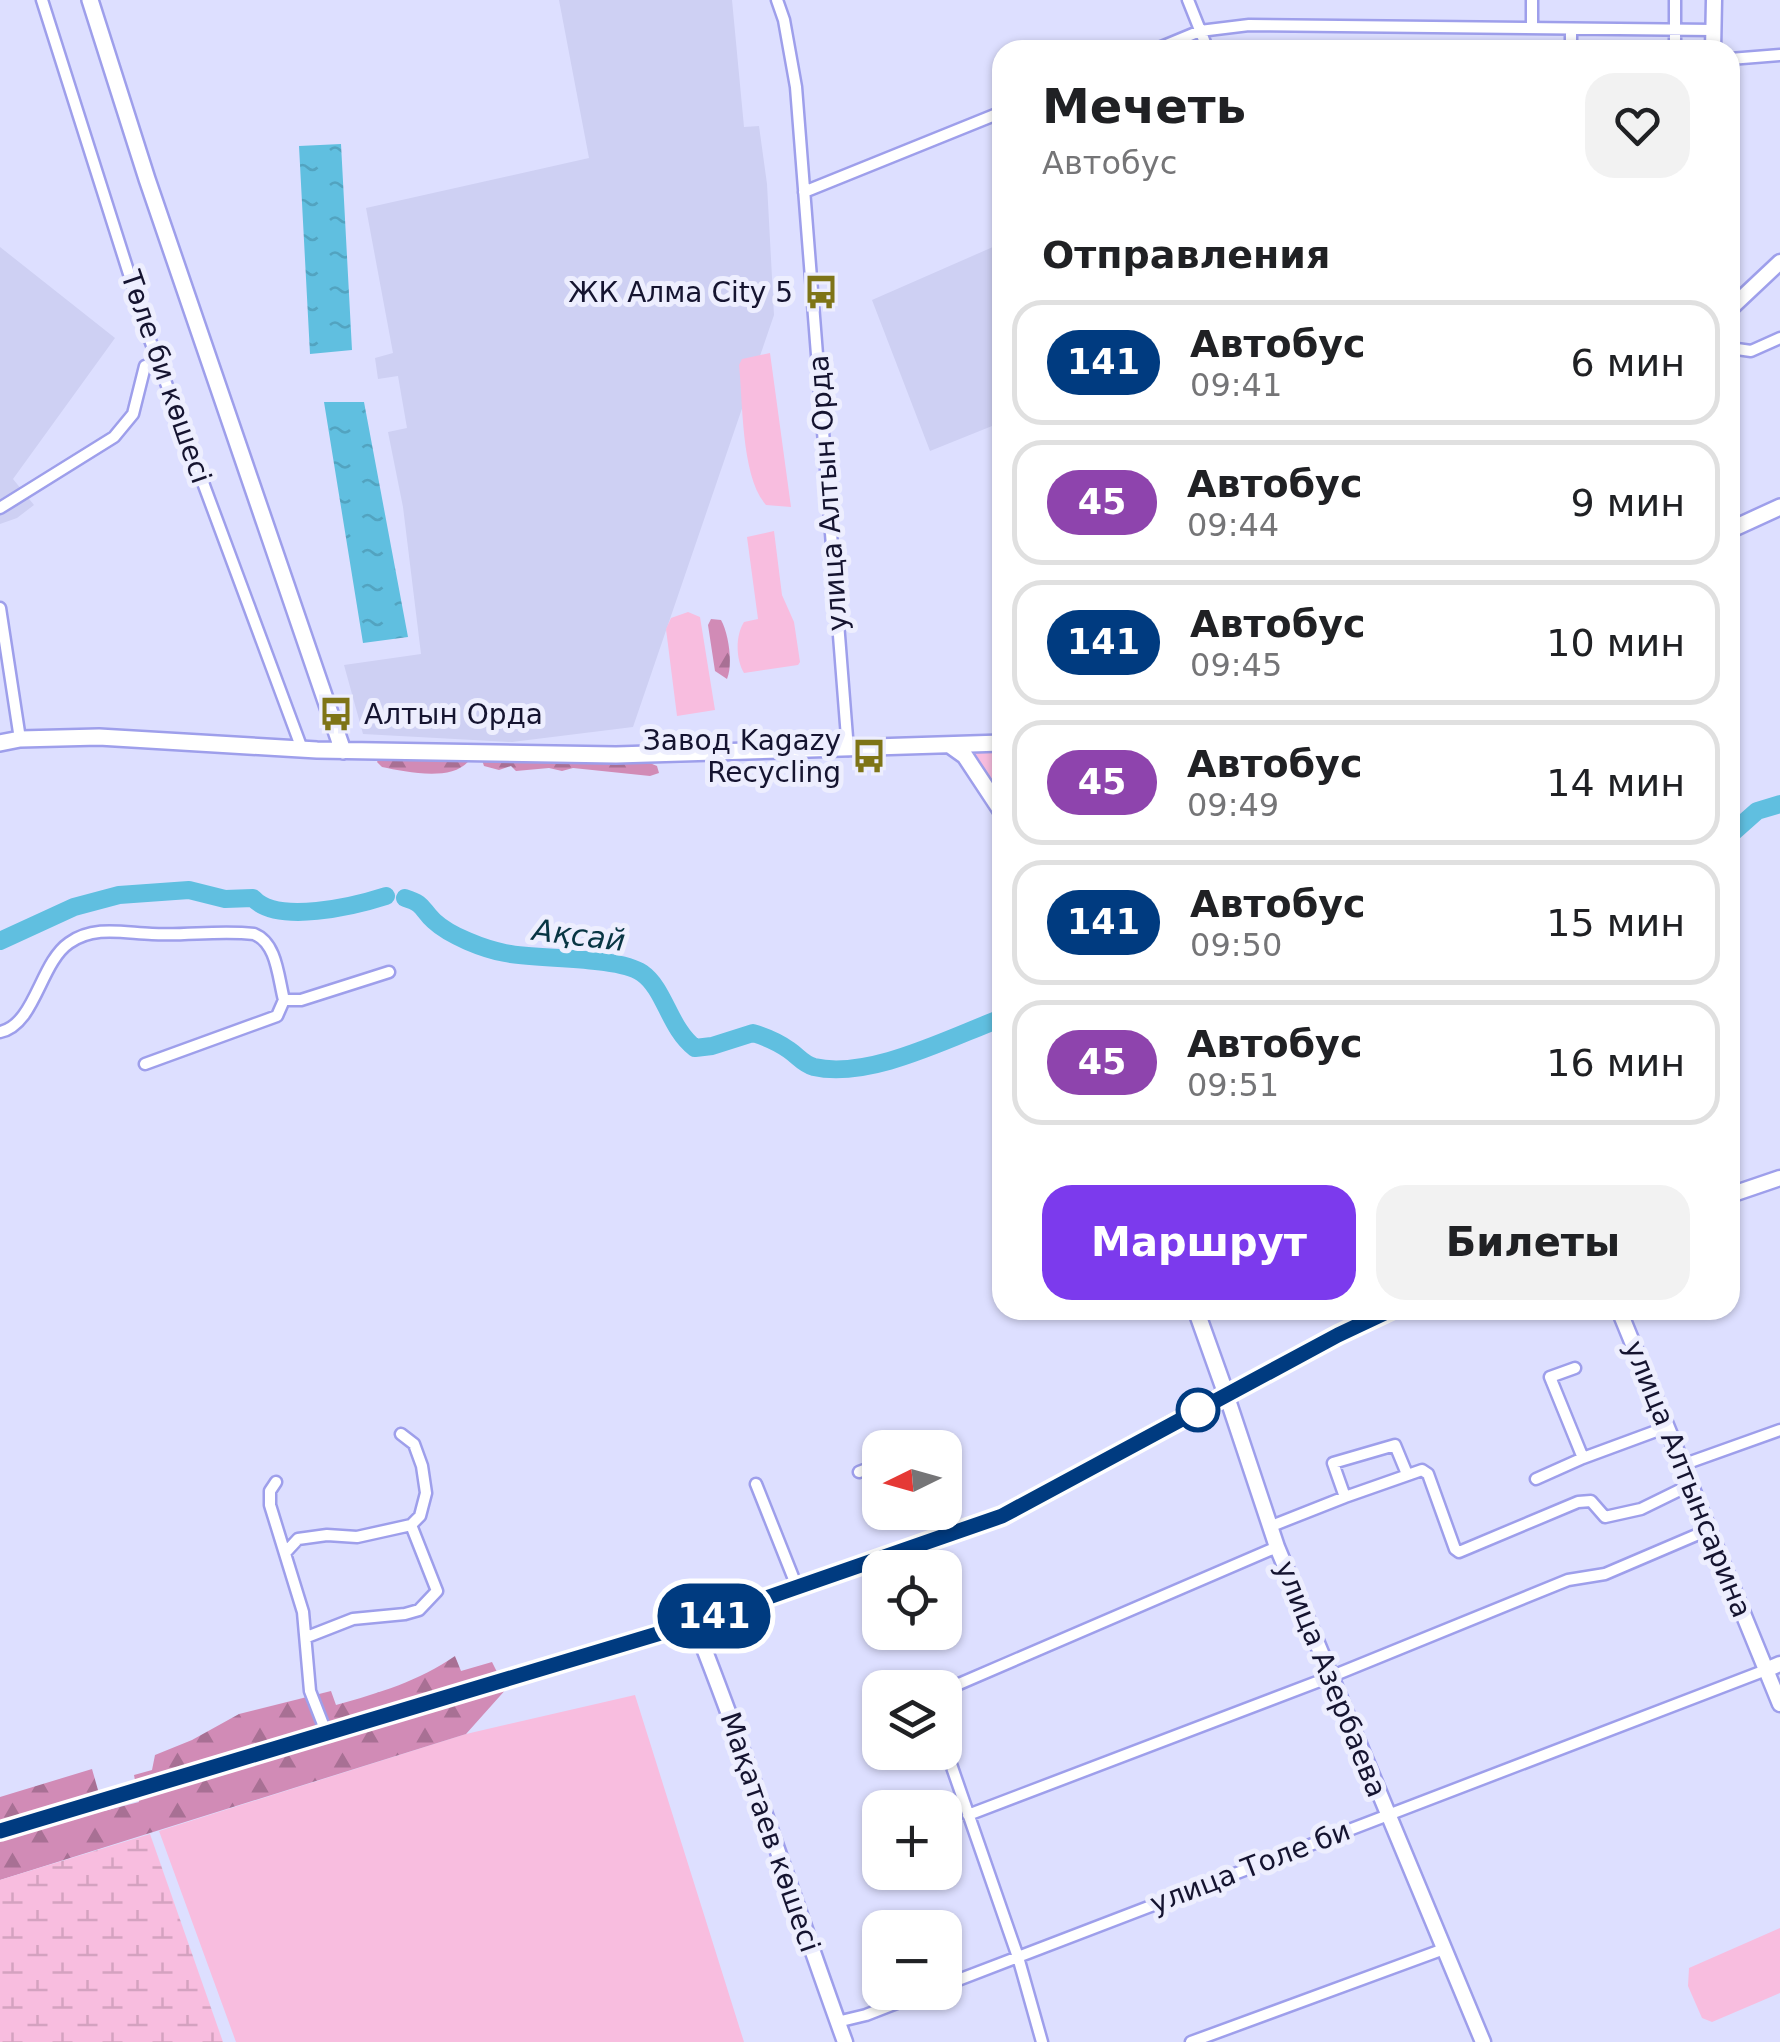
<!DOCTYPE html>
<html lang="ru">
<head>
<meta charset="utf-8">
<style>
  :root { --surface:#fff; --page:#f2f2f2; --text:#202124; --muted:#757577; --line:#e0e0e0; --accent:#7c3aed }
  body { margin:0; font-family:"DejaVu Sans",sans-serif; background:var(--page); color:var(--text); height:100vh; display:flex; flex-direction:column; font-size:38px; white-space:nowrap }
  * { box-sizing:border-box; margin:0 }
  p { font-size:32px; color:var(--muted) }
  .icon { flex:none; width:55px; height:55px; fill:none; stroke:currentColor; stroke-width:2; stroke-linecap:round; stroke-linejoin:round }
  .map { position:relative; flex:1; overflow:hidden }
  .side { position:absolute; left:992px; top:40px; width:748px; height:1280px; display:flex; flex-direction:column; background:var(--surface); border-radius:30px; box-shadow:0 2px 8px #0004 }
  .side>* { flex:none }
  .badge { padding:0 20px; border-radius:32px; font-size:35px; line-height:65px }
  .needle { width:65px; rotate:265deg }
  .tools { position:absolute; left:862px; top:1430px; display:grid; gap:20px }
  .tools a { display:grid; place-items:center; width:100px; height:100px; border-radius:20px; background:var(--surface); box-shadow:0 2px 8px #0004; font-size:50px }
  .map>.badge { position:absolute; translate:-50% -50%; box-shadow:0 0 0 5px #fff }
  h2 { padding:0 50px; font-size:38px; line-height:90px }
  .round { display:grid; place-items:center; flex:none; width:105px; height:105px; border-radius:30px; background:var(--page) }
  .overview { display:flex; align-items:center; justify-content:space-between; height:170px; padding:0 50px }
  h1 { font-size:48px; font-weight:600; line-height:75px }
  .primary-button { display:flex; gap:20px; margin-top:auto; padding:20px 50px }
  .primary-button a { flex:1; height:115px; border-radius:30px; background:var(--accent); color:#fff; font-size:40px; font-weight:600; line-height:115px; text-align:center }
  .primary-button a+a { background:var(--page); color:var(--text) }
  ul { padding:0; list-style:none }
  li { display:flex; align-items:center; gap:30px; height:125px; margin:0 20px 15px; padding:0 30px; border:5px solid var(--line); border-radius:30px }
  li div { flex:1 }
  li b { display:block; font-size:38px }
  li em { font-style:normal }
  li .badge { min-width:110px; font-weight:700; text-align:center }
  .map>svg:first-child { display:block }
  .built { fill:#ced0f3 }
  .green { fill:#f8bddf }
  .forest { fill:url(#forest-firs) }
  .wetland { fill:url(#wetland-marsh) }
  .water { fill:url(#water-ripples) }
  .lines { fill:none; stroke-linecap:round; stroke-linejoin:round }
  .river { stroke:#60bfe0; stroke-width:18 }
  .minor-casing { stroke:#9e9feb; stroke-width:15 }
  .tertiary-casing { stroke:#9e9feb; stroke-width:19 }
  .secondary-casing { stroke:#9e9feb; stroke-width:20 }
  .minor { stroke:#fff; stroke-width:10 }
  .tertiary { stroke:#fff; stroke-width:14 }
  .secondary { stroke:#fff; stroke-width:15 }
  .line-casing { stroke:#fff; stroke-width:22 }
  .line { stroke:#003b80; stroke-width:15 }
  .stop-dot { fill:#fff; stroke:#003b80; stroke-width:5 }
  .labels { text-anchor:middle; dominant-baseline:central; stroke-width:10; stroke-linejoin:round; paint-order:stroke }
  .poi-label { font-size:28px; fill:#151430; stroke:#edeefe; text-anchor:end }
  .street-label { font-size:28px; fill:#151430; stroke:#edeefe }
  .water-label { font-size:30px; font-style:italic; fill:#083543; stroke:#edeefe }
</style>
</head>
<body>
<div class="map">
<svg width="1780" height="2042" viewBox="0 0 1780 2042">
  <defs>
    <pattern id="forest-firs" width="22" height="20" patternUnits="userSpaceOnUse" patternTransform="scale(2.5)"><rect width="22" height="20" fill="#d18bb6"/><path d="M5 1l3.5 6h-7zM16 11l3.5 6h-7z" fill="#a87094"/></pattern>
    <pattern id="wetland-marsh" width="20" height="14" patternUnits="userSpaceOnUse" patternTransform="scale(2.5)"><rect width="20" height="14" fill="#f8bddf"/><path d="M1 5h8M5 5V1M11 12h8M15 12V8" fill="none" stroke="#d4a2c0"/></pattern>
    <pattern id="water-ripples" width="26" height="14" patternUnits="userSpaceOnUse" patternTransform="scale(2.5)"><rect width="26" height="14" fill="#60bfe0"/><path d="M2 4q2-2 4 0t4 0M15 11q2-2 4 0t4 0" fill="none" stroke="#52a3c0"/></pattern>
  </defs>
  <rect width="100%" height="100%" fill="#dddfff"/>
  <path class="built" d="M559,0H732L744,127L759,126L767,184L774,315L633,727L512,742L363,734L344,665L421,654L403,507L388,432L407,428L398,376L378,379L375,358L393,353L366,208L589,158Z
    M1002,243V422L930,451L872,300Z
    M0,247L115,338L13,479L34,505L17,518L0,524Z"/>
  <path class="green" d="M770,353L791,507L766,505C741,477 743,402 739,365L742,359Z
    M774,531L782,595L794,622L800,662L798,665L744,673C736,660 735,636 744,622L758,619L747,537Z
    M688,612L700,617L715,710L677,716L666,629L671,618Z
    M1002,749V798L971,751Z
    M635,1695L744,2042H236L159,1831L466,1734Z
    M1780,1928V1993L1712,2022L1702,2018L1688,1986L1689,1968Z"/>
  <path class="forest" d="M711,619L721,620C729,634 733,665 727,679L715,671L708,625Z
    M380,756H397L405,760L471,758C455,783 407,772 382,767L377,762Z
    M485,757L592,759L598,763L645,761L657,766L659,773L650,776L573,768L562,771L549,768L516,771L511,766L499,770L484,766L482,760Z
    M455,1656L461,1671L492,1662L501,1680L508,1687L466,1734L0,1880V1797L92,1769L104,1811L139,1802L134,1775L152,1770L155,1755L192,1740L239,1714L331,1691L336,1705C379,1693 419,1681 455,1656Z"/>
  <path class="wetland" d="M150,1834L223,2042H0V1880Z"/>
  <path class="water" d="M341,144L352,350L310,354L299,146Z
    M324,402H364L408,637L363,643Z"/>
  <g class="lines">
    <path class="river" d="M1730,835L1757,811L1780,804
      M405,898C425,904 421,909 434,921C450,936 484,949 505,953C538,960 617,956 642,973C665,989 669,1028 695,1048L712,1046L753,1033C766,1037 778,1042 789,1050C798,1056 803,1064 814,1067C869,1080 951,1037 1002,1018
      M0,941L74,907L119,895L189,890L225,899L253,898C277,925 355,906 386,896"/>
    <g class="minor-casing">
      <path id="minor" d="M42,0L150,340L302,749
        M777,0L784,20L796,87L848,750
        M1188,0L1208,50
        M1675,0V50
        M1532,28V0
        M1571,29V50
        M1154,50L1200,31L1249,25L1713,30
        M1730,59L1780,55
        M804,192L1002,112
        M1730,348L1751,351L1780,338
        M0,508L114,437L133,414L145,366
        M0,608L20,739
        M0,1032C35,1025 40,963 69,943C94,925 124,933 152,934C186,936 219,930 254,934C277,943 278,977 284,1000H301L389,972
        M145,1064L277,1016L284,1000
        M1583,1458L1667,1427
        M1682,1465L1780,1430
        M859,1472L880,1464
        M1407,1474L1395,1445L1333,1463L1345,1497L1422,1470L1428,1474L1455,1549L1459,1552L1578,1502L1591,1501L1605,1517L1641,1509L1690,1485
        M1536,1479L1583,1458L1550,1377L1575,1368
        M276,1482L270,1491V1505L303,1612L310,1691L326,1732
        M756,1484L797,1587
        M940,1512L948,1534
        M1269,1527L1345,1497
        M286,1552L298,1539L327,1535L357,1537L411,1525L420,1516L426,1493L422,1466L414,1444L401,1434
        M307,1637L353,1619L405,1614L419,1610L437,1591L411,1525
        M945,1690L1277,1547
        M945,1747L1018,1957L1042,2042
        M968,1815L1330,1677L1568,1580L1605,1574L1708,1530
        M945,1985L1766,1670
        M837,2022L866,2015L925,1992
        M1191,2042L1444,1949"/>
    </g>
    <g class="tertiary-casing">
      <path id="tertiary" d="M1713,50L1714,0
        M1730,309L1780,262
        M1730,1195L1780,1178
        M1391,1310L1365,1321L1226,1394L1277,1547L1483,2042
        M1619,1310L1780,1704
        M694,1623C749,1761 794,1902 845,2042
        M1766,1670L1780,1664"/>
    </g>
    <g class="secondary-casing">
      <path id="secondary" d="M90,0L147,179L343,751
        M1730,530L1780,507
        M0,743L20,739L99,737L317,750L616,755L1002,743
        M951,746L965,756L1002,812
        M0,1831L694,1623L1002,1516L1226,1394L1196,1310"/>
    </g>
    <use href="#minor" class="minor"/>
    <use href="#tertiary" class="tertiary"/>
    <use href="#secondary" class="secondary"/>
  </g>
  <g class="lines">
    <g class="line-casing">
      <path id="line" d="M0,1831L694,1623L1002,1516L1338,1335L1391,1310"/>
    </g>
    <use href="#line" class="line"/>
  </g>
  <defs>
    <g id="bus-bare" transform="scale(2.7)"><path d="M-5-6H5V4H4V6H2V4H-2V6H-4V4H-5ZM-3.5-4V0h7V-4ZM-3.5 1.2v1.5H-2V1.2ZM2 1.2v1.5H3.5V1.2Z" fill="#7e7417" stroke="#edeefe" stroke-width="2.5" paint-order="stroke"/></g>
  </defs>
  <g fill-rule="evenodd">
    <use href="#bus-bare" x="821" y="292"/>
    <use href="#bus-bare" x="336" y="714"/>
    <use href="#bus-bare" x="869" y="756"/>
  </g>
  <circle class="stop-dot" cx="1198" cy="1410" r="20"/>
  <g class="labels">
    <g class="poi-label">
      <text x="793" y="292">ЖК Алма City 5</text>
      <text x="364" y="714" text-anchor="start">Алтын Орда</text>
      <text x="841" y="740">Завод Kagazy<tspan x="841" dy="32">Recycling</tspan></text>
    </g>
    <g class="street-label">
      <text transform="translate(166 377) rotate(71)">Төле би көшесі</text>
      <text transform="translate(828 493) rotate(-94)">улица Алтын Орда</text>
      <text transform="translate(1688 1479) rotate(68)">улица Алтынсарина</text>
      <text transform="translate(1331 1679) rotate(68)">улица Азербаева</text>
      <text transform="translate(770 1832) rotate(71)">Мақатаев көшесі</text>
      <text transform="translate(1250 1867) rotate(-21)">улица Толе би</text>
    </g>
    <g class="water-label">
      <text transform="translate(579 935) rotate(7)">Ақсай</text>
    </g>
  </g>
</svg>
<div class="tools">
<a><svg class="needle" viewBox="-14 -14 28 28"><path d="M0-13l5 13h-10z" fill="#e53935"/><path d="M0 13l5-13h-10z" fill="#757577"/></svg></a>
<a><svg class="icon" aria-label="locate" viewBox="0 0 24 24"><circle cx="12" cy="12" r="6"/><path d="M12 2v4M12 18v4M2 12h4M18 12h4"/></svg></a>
<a><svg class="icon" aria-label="layers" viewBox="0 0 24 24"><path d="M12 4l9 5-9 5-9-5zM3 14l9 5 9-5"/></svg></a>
<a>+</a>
<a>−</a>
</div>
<b class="badge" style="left:714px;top:1616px;background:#003b80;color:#fff">141</b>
<section class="side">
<div class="overview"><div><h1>Мечеть</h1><p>Автобус</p></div><a class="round"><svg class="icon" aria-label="heart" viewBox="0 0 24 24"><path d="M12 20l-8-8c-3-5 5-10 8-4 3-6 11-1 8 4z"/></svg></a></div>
<h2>Отправления</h2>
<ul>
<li><span class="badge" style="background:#003b80;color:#fff">141</span><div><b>Автобус</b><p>09:41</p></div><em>6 мин</em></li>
<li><span class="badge" style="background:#8e44ad;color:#fff">45</span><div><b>Автобус</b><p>09:44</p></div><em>9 мин</em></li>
<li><span class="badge" style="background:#003b80;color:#fff">141</span><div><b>Автобус</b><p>09:45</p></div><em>10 мин</em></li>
<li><span class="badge" style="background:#8e44ad;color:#fff">45</span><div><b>Автобус</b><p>09:49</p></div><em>14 мин</em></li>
<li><span class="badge" style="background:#003b80;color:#fff">141</span><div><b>Автобус</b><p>09:50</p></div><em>15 мин</em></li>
<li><span class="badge" style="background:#8e44ad;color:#fff">45</span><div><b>Автобус</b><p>09:51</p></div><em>16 мин</em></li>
</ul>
<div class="primary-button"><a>Маршрут</a><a>Билеты</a></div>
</section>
</div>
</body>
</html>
